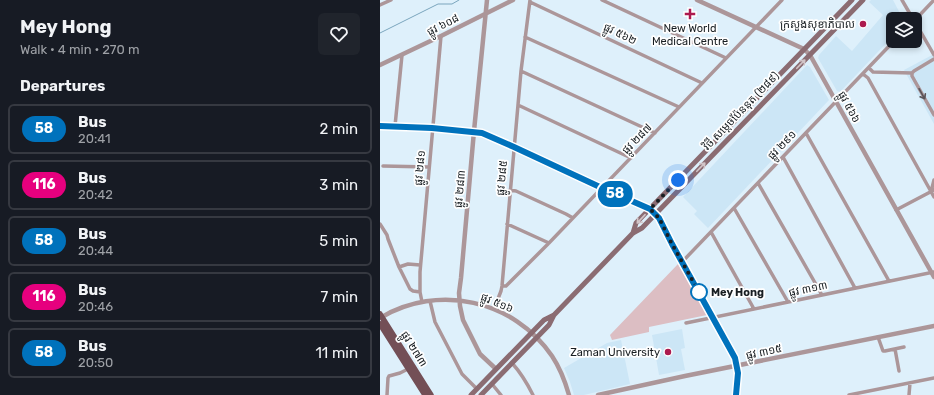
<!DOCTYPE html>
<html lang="en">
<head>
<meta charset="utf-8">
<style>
  :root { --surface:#171b24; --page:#20242c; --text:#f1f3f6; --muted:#9ea1a6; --line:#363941 }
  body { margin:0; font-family:Rubik,"Noto Sans Khmer",sans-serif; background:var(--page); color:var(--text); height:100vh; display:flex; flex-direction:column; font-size:15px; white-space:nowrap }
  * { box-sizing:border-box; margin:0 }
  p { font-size:13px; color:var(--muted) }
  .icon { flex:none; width:22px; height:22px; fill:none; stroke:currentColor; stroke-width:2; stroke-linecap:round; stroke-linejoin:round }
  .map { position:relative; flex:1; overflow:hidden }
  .side { display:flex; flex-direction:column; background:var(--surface); width:380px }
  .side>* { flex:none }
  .badge { padding:0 8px; border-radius:13px; font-size:14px; line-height:26px }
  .tools { position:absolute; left:506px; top:12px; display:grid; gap:8px }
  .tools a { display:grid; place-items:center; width:36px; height:36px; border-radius:6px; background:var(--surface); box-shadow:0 2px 6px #0003; font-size:20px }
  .you { position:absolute; width:20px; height:20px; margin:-10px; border:3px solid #fff; border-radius:50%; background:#1a73e8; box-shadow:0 0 0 6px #1a73e833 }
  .map>.badge { position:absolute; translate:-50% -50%; box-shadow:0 0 0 2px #fff }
  h2 { padding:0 20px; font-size:15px; line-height:36px }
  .round { display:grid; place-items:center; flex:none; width:42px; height:42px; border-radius:6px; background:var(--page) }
  .summary { display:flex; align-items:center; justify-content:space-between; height:68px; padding:0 20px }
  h1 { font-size:19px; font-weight:700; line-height:30px }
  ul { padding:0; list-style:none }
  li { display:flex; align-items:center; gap:12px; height:50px; margin:0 8px 6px; padding:0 12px; border:2px solid var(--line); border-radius:6px }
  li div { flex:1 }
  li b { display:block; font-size:15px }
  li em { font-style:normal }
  li .badge { min-width:44px; font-weight:700; text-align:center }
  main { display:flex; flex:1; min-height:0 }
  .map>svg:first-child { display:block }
  .built { fill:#cce6f6 }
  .green { fill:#dcbec3 }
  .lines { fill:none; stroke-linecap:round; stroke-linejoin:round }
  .stream { stroke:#7aa5bd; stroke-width:1 }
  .minor { stroke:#ac9699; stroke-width:3.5 }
  .tertiary { stroke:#ac9699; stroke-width:4.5 }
  .secondary { stroke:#8b6c72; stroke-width:5 }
  .primary { stroke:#734f56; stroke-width:5.5 }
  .oneway { stroke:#d1c4c7 }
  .oneway2 { stroke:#5b5458 }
  .line-casing { stroke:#fff; stroke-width:9 }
  .line { stroke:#0072bc; stroke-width:6 }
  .walk { stroke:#181e22; stroke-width:4; stroke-dasharray:0 7.2 }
  .poi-dot { fill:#ac1a4e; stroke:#fff; stroke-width:1.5 }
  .stop-dot { fill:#fff; stroke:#0072bc; stroke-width:2 }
  .labels { text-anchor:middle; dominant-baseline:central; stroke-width:3.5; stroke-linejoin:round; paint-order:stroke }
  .poi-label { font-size:11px; fill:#181e22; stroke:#fff; text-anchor:end }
  .street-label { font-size:11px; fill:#181e22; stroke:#fff }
  .stop-label { font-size:11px; font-weight:bold; fill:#181e22; stroke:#fff; text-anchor:start }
</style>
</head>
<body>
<main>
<section class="side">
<div class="summary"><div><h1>Mey Hong</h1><p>Walk · 4 min · 270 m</p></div><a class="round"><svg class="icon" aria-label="heart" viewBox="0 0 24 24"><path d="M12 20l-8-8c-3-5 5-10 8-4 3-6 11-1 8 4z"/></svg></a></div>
<h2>Departures</h2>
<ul>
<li><span class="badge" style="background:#0072bc;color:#fff">58</span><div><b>Bus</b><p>20:41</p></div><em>2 min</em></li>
<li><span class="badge" style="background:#e6007e;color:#fff">116</span><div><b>Bus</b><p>20:42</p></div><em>3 min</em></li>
<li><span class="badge" style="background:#0072bc;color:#fff">58</span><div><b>Bus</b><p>20:44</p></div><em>5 min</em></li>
<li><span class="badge" style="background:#e6007e;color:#fff">116</span><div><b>Bus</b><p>20:46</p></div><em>7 min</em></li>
<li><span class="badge" style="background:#0072bc;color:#fff">58</span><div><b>Bus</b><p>20:50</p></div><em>11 min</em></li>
</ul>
</section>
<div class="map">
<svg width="554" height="395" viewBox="0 0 554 395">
  <rect width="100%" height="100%" fill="#def0fb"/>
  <path class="built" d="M491,0H513L523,19H513V36L460,92L457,91L438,58L439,55L456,36L472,51L503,15L489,2Z
    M554,54V124L524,70Z
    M427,65L430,67L449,100L328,228L314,214L317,211L303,197Z
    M302,329L305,348L301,349L305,370L279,375L272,335Z
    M241,340L250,384L204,395H194L190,382L184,368L227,343Z"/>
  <path class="green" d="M298,264L327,315L269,327V332L232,340L230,335Z"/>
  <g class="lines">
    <path class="stream" d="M0,33L58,4H72L79,0"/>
    <path class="minor" d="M222,0L346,58
      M522,0L533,19
      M150,2L322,83
      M0,5L11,0
      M535,20L554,0
      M535,22L554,55
      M145,37L299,107
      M489,68L493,72L532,73
      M141,71L275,133
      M532,73V76L554,115
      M532,73L534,71L554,59
      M483,74L488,78L554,197
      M138,105L251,158
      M0,126L53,127L102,133L134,147L222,188L270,209
      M15,126L22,55
      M426,133L509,281
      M403,157L475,288
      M3,166L49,167
      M378,183L442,295
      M130,190L136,191L186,214L193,218
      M551,192L554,180
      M354,208L408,302
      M516,210L554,190
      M0,224L7,235L8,239L19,267L28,264L40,265
      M127,224L169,243
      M331,232L374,309
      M302,262L514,41
      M19,267L30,289L33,291L40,292
      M122,286H126L169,243L402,0
      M50,301L55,322L82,374L97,389
      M42,302L40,292V272L61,36
      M114,309L121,291L122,286L141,71L150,0
      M306,323L554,272
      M498,337L503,351H505L524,347
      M515,349L519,371
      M132,363C141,373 147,383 153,395
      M112,384L121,395
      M7,395L8,378L9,376L20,373L28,369
      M469,395L554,378
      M529,395L530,383"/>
    <path class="tertiary" d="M107,0L94,131L81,278L79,293L80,306L83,320L100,354L116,369
      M317,0L424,49L430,55L554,277
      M0,65L61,36L133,0
      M270,209L279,218L292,244L355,358L358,373L356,395
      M0,318C58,283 134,300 172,356C180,368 185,381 189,395
      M218,395L305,376L554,326"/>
    <path class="secondary" d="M253,233L256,223L472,0
      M91,395L164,320L174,315
      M101,395L169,325L174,315L253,233L262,228L483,0"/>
    <path class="primary" d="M0,314L51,395
      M0,324L45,395"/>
  </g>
  <defs><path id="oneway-shaft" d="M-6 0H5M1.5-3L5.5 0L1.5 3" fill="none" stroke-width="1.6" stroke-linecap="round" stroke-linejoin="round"/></defs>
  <g class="oneway">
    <use href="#oneway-shaft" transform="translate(421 64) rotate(-46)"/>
    <use href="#oneway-shaft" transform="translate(321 167) rotate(-46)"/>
    <use href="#oneway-shaft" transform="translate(261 219) rotate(133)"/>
  </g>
  <use class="oneway2" href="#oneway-shaft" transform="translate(542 94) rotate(61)"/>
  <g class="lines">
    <g class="line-casing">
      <path id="line" d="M0,126L52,128L102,133L134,147L222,188L270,209L279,218L292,244L355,358L358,373L356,395"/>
    </g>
    <use href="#line" class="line"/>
    <path class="walk" d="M298,180L270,209L279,218L292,244L319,292"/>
  </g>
  <g class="poi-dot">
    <path d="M308 8h4v4h4v4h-4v4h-4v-4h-4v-4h4z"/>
    <circle cx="483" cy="24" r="4"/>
    <circle cx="288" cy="352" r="4"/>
  </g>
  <circle class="stop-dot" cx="319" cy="292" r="8"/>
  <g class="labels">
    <g class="poi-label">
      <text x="475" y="24">ក្រសួងសុខាភិបាល</text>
      <text x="310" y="28" text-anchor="middle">New World<tspan x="310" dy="13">Medical Centre</tspan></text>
      <text x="280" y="352">Zaman University</text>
    </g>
    <g class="street-label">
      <text transform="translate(63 25) rotate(-27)">ផ្លូវ ៦០៨</text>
      <text transform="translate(240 34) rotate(25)">ផ្លូវ ៥៦២</text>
      <text transform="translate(469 107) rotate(61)">ផ្លូវ ៥៦៦</text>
      <text transform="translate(361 111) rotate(-46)">វិថី សម្តេចប៉ែននុត (២៨៩)</text>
      <text transform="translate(257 139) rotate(-46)">ផ្លូវ ២៨៧</text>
      <text transform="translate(402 145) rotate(-46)">ផ្លូវ ២៩១</text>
      <text transform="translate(40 168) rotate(-85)">ផ្លូវ ២៨១</text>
      <text transform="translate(122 178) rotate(-85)">ផ្លូវ ២៨៥</text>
      <text transform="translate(80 189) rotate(-85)">ផ្លូវ ២៨៣</text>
      <text transform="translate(428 289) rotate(-12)">ផ្លូវ ៣១៣</text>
      <text transform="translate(117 303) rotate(22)">ផ្លូវ ៥១៦</text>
      <text transform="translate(34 349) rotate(58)">ផ្លូវ ២៧៣</text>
      <text transform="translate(384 352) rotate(-12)">ផ្លូវ ៣១៥</text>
    </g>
    <g class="stop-label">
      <text x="331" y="292">Mey Hong</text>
    </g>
  </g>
</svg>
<div class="tools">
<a><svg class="icon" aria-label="layers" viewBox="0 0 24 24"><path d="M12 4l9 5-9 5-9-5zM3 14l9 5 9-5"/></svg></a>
</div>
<div class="you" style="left:298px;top:180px"></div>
<b class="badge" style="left:235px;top:194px;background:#0072bc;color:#fff">58</b>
</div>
</main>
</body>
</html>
